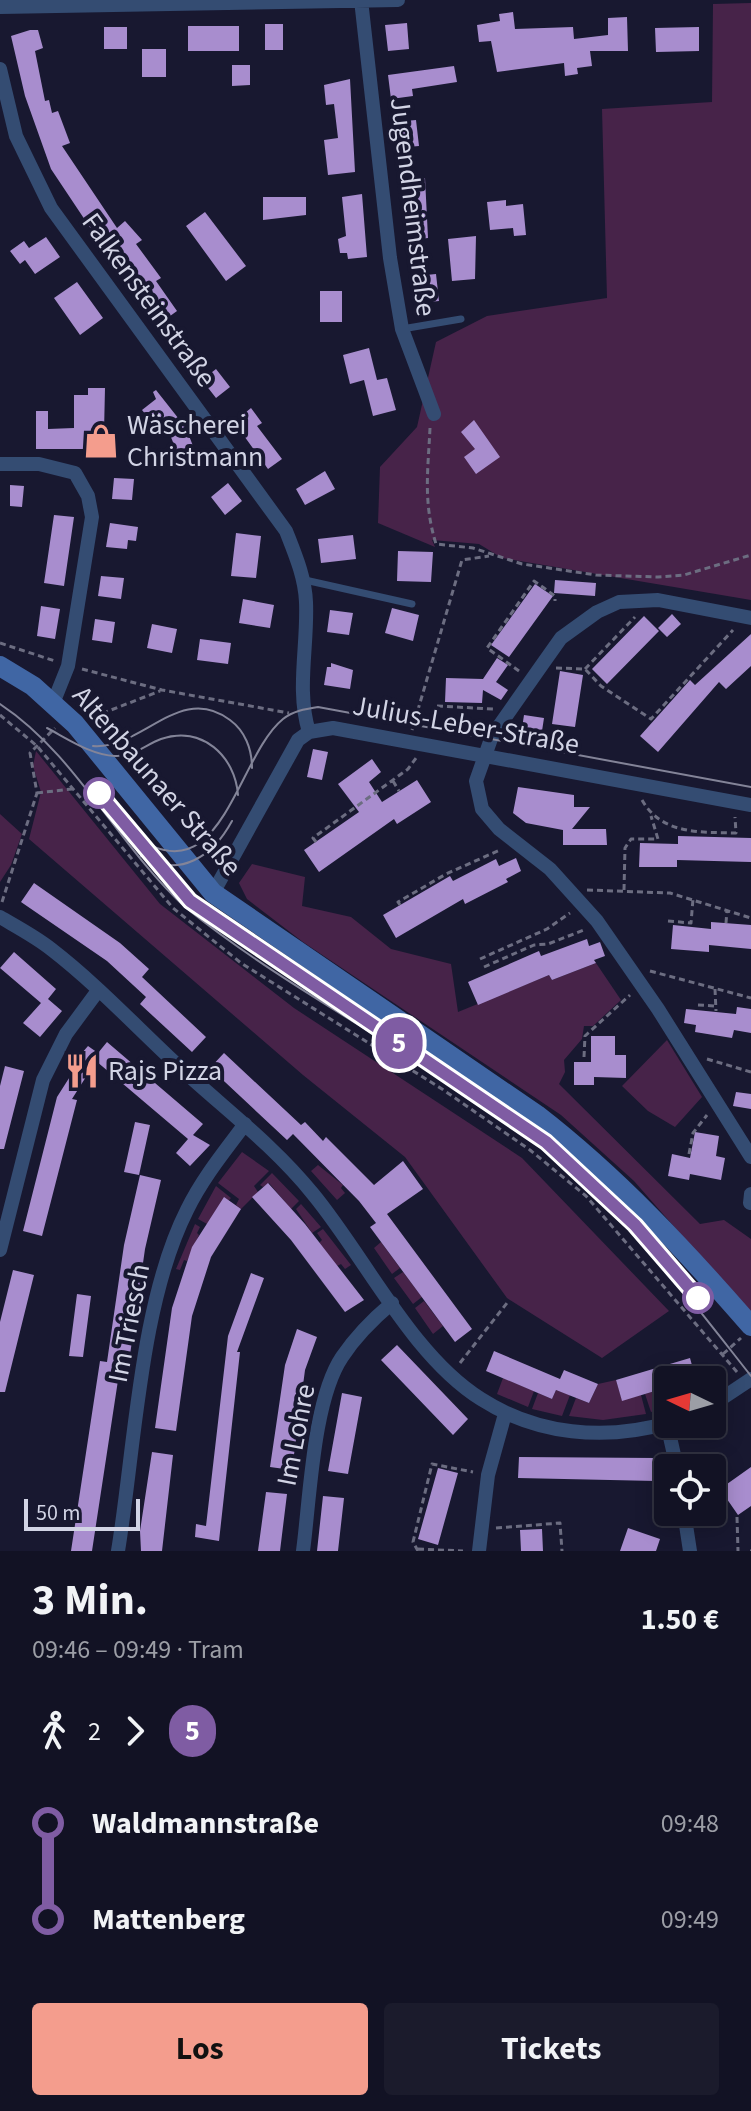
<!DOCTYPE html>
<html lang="de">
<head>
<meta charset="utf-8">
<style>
  :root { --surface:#121224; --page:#1b1b2c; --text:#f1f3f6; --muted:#9c9ea6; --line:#313241; --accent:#f49d8d }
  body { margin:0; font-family:"Source Sans 3",sans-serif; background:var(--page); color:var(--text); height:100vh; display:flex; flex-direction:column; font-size:30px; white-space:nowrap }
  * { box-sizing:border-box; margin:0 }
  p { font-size:26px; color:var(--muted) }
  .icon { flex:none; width:44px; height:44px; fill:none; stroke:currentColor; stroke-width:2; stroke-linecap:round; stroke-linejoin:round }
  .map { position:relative; height:1551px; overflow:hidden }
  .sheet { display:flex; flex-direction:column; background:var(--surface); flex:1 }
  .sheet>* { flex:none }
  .badge { padding:0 16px; border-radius:26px; font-size:28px; line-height:52px }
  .needle { width:52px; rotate:275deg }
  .controls { position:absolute; left:654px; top:1366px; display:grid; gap:16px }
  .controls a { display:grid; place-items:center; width:72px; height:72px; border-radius:8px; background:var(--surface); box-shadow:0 4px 20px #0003,0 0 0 2px var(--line); font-size:40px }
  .scale { position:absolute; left:24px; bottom:20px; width:116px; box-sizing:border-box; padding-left:8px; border:4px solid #d2d4e5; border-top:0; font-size:22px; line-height:28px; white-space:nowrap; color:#d2d4e5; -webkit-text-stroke:6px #181830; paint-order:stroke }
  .map>.badge { position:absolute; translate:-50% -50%; box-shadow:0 0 0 4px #fff }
  .legs { display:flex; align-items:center; gap:12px; height:88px; padding:0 32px; font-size:26px }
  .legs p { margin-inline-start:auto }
  .headline { display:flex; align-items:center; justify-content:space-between; height:136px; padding:0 32px }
  h1 { font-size:44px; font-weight:700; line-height:60px }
  .action { display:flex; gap:16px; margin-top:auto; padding:16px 32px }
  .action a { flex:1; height:92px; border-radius:8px; background:var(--accent); color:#111; font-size:32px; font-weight:700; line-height:92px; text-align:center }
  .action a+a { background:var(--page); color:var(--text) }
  ul { padding:0 32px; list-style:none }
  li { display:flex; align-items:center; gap:28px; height:96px; font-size:30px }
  li i { display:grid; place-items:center; width:12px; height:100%; margin:0 10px; background:currentColor }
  li i::after { content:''; width:20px; height:20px; margin:-10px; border:6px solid; border-radius:50%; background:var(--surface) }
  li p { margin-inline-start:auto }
  li:first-child i { background:linear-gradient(#0000 50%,currentColor 0) }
  li:last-child i { background:linear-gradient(currentColor 50%,#0000 0) }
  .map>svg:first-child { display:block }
  .green { fill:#472349 }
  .building { fill:#a88dce }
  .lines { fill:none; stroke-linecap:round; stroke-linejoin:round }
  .path { stroke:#6c6d81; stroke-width:3; stroke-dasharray:6 4; stroke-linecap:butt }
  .lane { stroke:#344c72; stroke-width:7 }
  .street { stroke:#344c72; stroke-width:14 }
  .secondary { stroke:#4066a4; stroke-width:20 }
  .tram { stroke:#838498; stroke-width:2 }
  .line-1-casing { stroke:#fff; stroke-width:18 }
  .line-1 { stroke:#7f5ca3; stroke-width:12 }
  .stop-1-dot { fill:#fff; stroke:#7f5ca3; stroke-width:4 }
  .labels { text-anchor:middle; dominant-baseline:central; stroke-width:8; stroke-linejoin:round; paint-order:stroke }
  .street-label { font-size:28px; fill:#d2d4e5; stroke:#181830 }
  .poi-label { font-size:28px; fill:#d2d4e5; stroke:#181830; text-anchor:start }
</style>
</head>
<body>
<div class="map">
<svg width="751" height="1551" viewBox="0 0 751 1551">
  <rect width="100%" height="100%" fill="#181830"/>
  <path class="green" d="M751,3V600L502,558L479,544L432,540L435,547L378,523L380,467L417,427L436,342L487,316L607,298L602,109L712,102L713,4Z
    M36,751L160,904L294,1008L522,1158L669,1311L602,1358L507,1298L405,1157L303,1075L29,839L41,792L33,766Z
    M0,814L22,834L11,865L0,882Z
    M252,864L305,877L302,906L351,917L391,949L451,964L458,1012L549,975L552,980L596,963L621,1000L593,1026H584L582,1039L564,1060L565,1072L559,1084L700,1224L724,1220L751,1239V1314L634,1181L561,1115L303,942L247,899L239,883Z
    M667,1040L702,1097L675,1127L648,1111L622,1086Z
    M242,1152L269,1171L254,1186L258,1192L241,1209L236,1205L239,1199L218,1183Z
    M318,1165L343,1185L341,1188L345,1193L337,1200L311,1171Z
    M272,1173L299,1201L291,1209L269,1183L263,1187L260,1185Z
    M216,1186L231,1198L207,1224L198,1219Z
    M301,1204L321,1227L312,1233L296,1209Z
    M195,1224L200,1227L197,1233L199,1235L187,1261L184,1260L180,1270L176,1269Z
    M323,1229L351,1265L345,1269L341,1264L337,1266L319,1243L322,1240L317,1233Z
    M381,1242L400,1268L392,1274L374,1248Z
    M403,1272L422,1297L413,1304L394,1278Z
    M424,1301L443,1326L433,1334L415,1308Z
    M503,1378L534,1391L528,1407L497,1394Z
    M616,1380L622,1400L641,1395L646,1414L603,1420L569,1416L576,1398L589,1403L598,1384Z
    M668,1387V1407L651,1412L645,1394Z
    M556,1390L570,1395L562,1416L532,1409L538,1393L552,1399Z"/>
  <path class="building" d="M513,12L515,29L573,27L574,39L608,35V18L627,17L628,51H590L592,66L577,68L578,74L565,76L564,63L497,72L491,41L479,42L477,25L500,21L499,14Z
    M407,23L409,49L388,51L385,25Z
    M265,24H283V50H265Z
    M188,26H239V51H188Z
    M104,27H127V49H104Z
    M699,27V51L656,52L655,28Z
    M30,30H38L43,48L35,51L45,101L49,100L52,113L58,111L70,143L62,146L117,228L125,221L142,240L136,244L161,278L156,281L177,311L159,324L146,306L154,300L121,255L114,260L105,249L112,245L97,225L91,229L51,169L25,96L11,36Z
    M142,49H166V77H142Z
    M232,65H250V85L232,86Z
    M454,66L457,82L412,89L413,96L391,99L388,75Z
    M350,79L355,172L328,175L324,140L338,138L334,104L326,105L324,85Z
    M416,120L419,146L396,148L394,122Z
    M425,178L428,238L411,240L407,180Z
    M362,194L367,257L348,259L347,253H340L338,239L346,236L342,197Z
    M263,197H306V215L263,220Z
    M506,200V206L523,204L526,235L514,236L513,228L490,230L487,202Z
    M205,212L246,266L226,281L186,226Z
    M476,236L475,279L452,281L448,239Z
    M46,237L60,257L35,274L25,260L20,264L10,251L24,241L29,248Z
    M436,274L439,301L419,303L416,276Z
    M77,282L103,318L80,335L54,298Z
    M320,291H342V322H320Z
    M369,348L377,380L387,378L396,410L373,416L364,380L350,384L343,355Z
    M216,369L230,387L216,398L202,380Z
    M88,388H105L104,432L117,431V449H36V411H48V429L74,428V395H88Z
    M156,390L186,428L193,446L177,452L166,425L159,431L142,410L156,399L153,392Z
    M251,408L262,423L257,426L282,459L268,469L234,422Z
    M474,420L500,457L476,474L464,457L475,449L461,432Z
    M325,471L335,489L305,505L296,489Z
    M114,478L134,479L132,500L112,499Z
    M228,483L242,501L225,515L211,497Z
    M10,485L24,486L22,507L10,506Z
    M54,515L74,517L64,586L44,583Z
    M110,523L138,527L136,541L128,540L127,549L106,547Z
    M236,533L261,536L256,578L231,576Z
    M353,535L356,559L321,563L318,539Z
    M398,551L433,552L431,582L397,581Z
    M101,576L124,578L121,599L98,596Z
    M555,580L596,583L595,596L554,593Z
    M535,584L553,596L509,657L491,645Z
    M243,599L274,605L270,628L239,623Z
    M41,606L60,609L55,639L37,636Z
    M392,608L419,615L413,641L385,633Z
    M330,610L353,613L349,635L327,632Z
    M672,614L681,624L667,637L658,628Z
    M644,616L659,631L607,684L592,669Z
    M95,619L115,622L112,643L92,640Z
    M152,624L177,629L172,653L147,648Z
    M751,634V666L726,689L719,682L658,752L640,736L690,680L695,685Z
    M200,639L231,643L228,664L197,660Z
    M497,658L508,665L496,682L508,690L501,700L483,690L482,703L445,702L446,678L483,679Z
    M331,663L353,670L350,689L324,685L327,667H331Z
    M560,671L583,675L575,727L552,724Z
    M524,715L544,718L542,731L522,728Z
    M313,749L328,752L322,780L307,777Z
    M372,759L381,772L369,782L382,802L417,780L431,802L397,824L394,819L319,872L304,850L359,812L338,784Z
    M518,787L574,795V807H590L572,829H606L607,845H563V830L526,823L513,813Z
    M678,836L751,838V862L677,860V867H639L640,843L678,844Z
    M516,858L521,871L506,879L508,882L465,904L463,899L396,938L383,915L450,876L453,881L496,859L499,866Z
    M34,883L120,943L149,969L142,977L206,1037L192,1052L140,1004L146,997L107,961L21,902Z
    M711,922L751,925V949L709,945V952L671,949L673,925L711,929Z
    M587,939L589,946L600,942L605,956L594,960L596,963L552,980L549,975L478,1005L468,982L539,951L541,956Z
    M14,952L56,989L48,999L62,1011L40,1037L23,1023L41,1003L0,968Z
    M737,1007L751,1009V1033L734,1030L732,1038L695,1032L696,1025L684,1023L686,1009L736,1014Z
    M591,1036H615V1055H626V1078L594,1077V1085H574V1062H591Z
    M107,1042L203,1124L193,1135L210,1145L190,1166L176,1153L188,1139L96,1061L72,1099L77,1100L42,1236L23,1231L57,1097L78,1064L75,1061L88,1046L98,1053Z
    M224,1053L301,1125L305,1122L323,1141L326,1137L374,1185L403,1161L423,1189L387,1214L472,1329L455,1342L370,1227L376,1223L359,1201L293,1134L287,1140L210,1068Z
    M5,1066L24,1071L4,1149H0V1086Z
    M736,1092L751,1094V1109L733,1106Z
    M135,1122L150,1125L139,1175L124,1172Z
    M695,1132L719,1136L716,1156L725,1158L721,1180L690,1174L689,1180L668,1176L672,1154L690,1158Z
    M140,1175L161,1180L145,1249L130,1355L122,1354L92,1551H71L100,1361L107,1362L124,1245Z
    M268,1183L305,1224L364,1300L345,1312L291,1240L252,1197Z
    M224,1197L241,1209L211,1257L192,1316L176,1431L155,1428L172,1308L192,1247Z
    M13,1270L34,1275L5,1392H0V1322Z
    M251,1273L264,1278L237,1352H240L219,1541L195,1537L196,1524L206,1526L228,1336Z
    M77,1294L91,1296L83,1357L69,1356Z
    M297,1329L317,1337L305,1370L292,1470L270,1467L285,1365Z
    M397,1345L468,1419L453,1435L381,1360Z
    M494,1351L560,1379L564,1370L598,1384L589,1403L556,1390L552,1399L486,1371Z
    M690,1358L696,1380H668V1387L622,1401L616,1380Z
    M342,1393L362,1397L348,1474L328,1471Z
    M152,1452L173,1455L162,1551H141L140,1531Z
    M519,1457L656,1458V1481L518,1478Z
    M751,1467V1506L738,1515L720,1489Z
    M438,1468L458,1473L438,1545L418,1539Z
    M266,1492L287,1494L280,1551H258Z
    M323,1496L344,1498L338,1551H317Z
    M628,1528L660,1539L656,1551H620Z
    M542,1529L543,1551H521L520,1530Z"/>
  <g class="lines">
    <path class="path" d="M430,428C428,471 423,502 436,544L473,548L522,564L596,575L658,577L684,575L751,555
      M0,643L55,661
      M556,668L585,669L601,686L651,719L733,630
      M82,669L162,690L289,713
      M585,669L635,617
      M519,671L487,648L534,581L555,596V601
      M437,706L493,709
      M0,715L37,746L173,908L241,963L442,1089L530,1150L586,1196L737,1372
      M93,717L160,691
      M412,730L462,560L489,556
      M393,781L399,791
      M37,793L72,789
      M642,800C662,835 700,832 736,833L735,817
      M316,842L313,838L408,769L416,758
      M587,890L670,893L751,918
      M624,890L625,848L631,839H658L651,816
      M2,902L37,793L30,753L55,728
      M400,905L398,902L446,874L500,850
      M668,921L691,923L693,899
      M726,923L727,910
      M480,959L547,929L570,913
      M484,967L534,945L548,944L584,930
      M650,971L751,998
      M715,989L716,1011
      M698,1005L716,1006
      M584,1057L585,1036L630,995
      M707,1059L751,1072
      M689,1154L693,1133L707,1115
      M723,1354L741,1338
      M460,1363L507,1303
      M737,1517L738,1551
      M496,1528L560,1523L562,1551
      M418,1549L463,1551
      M418,1551L413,1542L432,1464L473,1472
      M750,1551H751"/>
    <path class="lane" d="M402,329L461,319
      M305,580L412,604"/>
    <path class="street" d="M361,0L390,258L402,329L434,414
      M0,7L398,0
      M0,69L16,136L51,208L286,531C295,554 305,577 306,602C308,646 296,690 309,732
      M0,464H39L75,473L88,496L92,517L68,666L54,701
      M751,618L658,600L619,602L597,612L561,638L544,662L492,736L476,781L482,809L499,829L550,869L597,921L658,1009L751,1157
      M213,893L298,740L309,732L333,728L751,805
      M0,917C17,927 36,937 51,949C99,986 141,1032 186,1073C229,1112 276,1148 313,1194C365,1257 412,1356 481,1399C537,1435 605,1441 668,1423
      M750,1203L751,1194
      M0,1250L43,1080L66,1034L97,992
      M712,1405L751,1379
      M667,1424L677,1468
      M684,1512L690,1551
      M118,1551C135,1447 140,1303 187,1210C202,1179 224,1152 245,1124
      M303,1551C310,1499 313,1400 342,1357C356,1336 373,1319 392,1303
      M479,1551L488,1475L505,1414"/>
    <path class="secondary" d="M0,666L33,686L75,724L213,893L537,1115C617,1177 685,1250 751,1326"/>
    <path class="tram" d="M0,704C76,754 118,846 185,907C306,1005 453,1069 571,1171C639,1230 695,1305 751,1376
      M47,728C68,739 91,755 115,756C133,757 145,745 161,739C202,725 235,756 238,795
      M93,746C142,750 180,682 230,720C245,731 252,749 252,768
      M131,833C221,902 236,757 283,719C293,711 305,709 318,707L751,787
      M141,856C180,879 213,856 232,821"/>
  </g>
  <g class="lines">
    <g class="line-1-casing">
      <path id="line-1" d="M99,793L190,901L546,1142L635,1225L698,1298"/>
    </g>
    <use href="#line-1" class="line-1"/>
  </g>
  <defs>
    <g id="shop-bare" transform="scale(2.76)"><path d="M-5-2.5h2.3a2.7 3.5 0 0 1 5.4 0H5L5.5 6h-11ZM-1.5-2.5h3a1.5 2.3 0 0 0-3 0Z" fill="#f49d8d" stroke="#181830" stroke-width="2.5" paint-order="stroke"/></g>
    <g id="restaurant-bare" transform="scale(2.76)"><path d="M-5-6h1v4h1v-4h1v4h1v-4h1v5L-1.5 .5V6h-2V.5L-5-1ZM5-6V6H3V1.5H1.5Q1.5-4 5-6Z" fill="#f49d8d" stroke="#181830" stroke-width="2.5" paint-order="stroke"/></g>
  </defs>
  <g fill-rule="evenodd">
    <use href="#shop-bare" x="101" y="441"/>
    <use href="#restaurant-bare" x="82" y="1071"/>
  </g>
  <g class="stop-1-dot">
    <circle cx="99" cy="793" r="14"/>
    <circle cx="698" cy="1298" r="14"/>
  </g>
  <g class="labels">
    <g class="street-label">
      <text transform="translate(413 207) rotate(83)">Jugendheimstraße</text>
      <text transform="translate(149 300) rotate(54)">Falkensteinstraße</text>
      <text transform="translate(466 725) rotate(10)">Julius-Leber-Straße</text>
      <text transform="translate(157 781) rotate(49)">Altenbaunaer Straße</text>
      <text transform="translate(129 1323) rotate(-79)">Im Triesch</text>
      <text transform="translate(296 1435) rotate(-79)">Im Lohre</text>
    </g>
    <g class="poi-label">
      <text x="127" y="425">Wäscherei<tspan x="127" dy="32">Christmann</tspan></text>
      <text x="108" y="1071">Rajs Pizza</text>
    </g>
  </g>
</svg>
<div class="controls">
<a><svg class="needle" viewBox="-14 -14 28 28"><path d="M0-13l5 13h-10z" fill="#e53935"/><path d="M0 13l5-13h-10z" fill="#9c9ea6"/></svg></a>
<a><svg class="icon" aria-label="locate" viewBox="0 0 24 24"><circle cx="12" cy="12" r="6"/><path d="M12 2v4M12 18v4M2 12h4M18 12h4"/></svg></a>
</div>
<div class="scale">50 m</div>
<b class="badge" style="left:399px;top:1043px;background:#7f5ca3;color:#fff">5</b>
</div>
<section class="sheet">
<div class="headline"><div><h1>3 Min.</h1><p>09:46 – 09:49 · Tram</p></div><b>1.50 €</b></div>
<div class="legs"><svg class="icon" aria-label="walk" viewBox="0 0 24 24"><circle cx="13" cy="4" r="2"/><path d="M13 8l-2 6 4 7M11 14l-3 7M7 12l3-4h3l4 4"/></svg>2<svg class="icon" aria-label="forward" viewBox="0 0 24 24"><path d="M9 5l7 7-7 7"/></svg><b class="badge" style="background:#7f5ca3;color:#fff">5</b></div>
<ul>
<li><i style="color:#7f5ca3"></i><b>Waldmannstraße</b><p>09:48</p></li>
<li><i style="color:#7f5ca3"></i><b>Mattenberg</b><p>09:49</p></li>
</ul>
<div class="action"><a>Los</a><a>Tickets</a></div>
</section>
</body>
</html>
